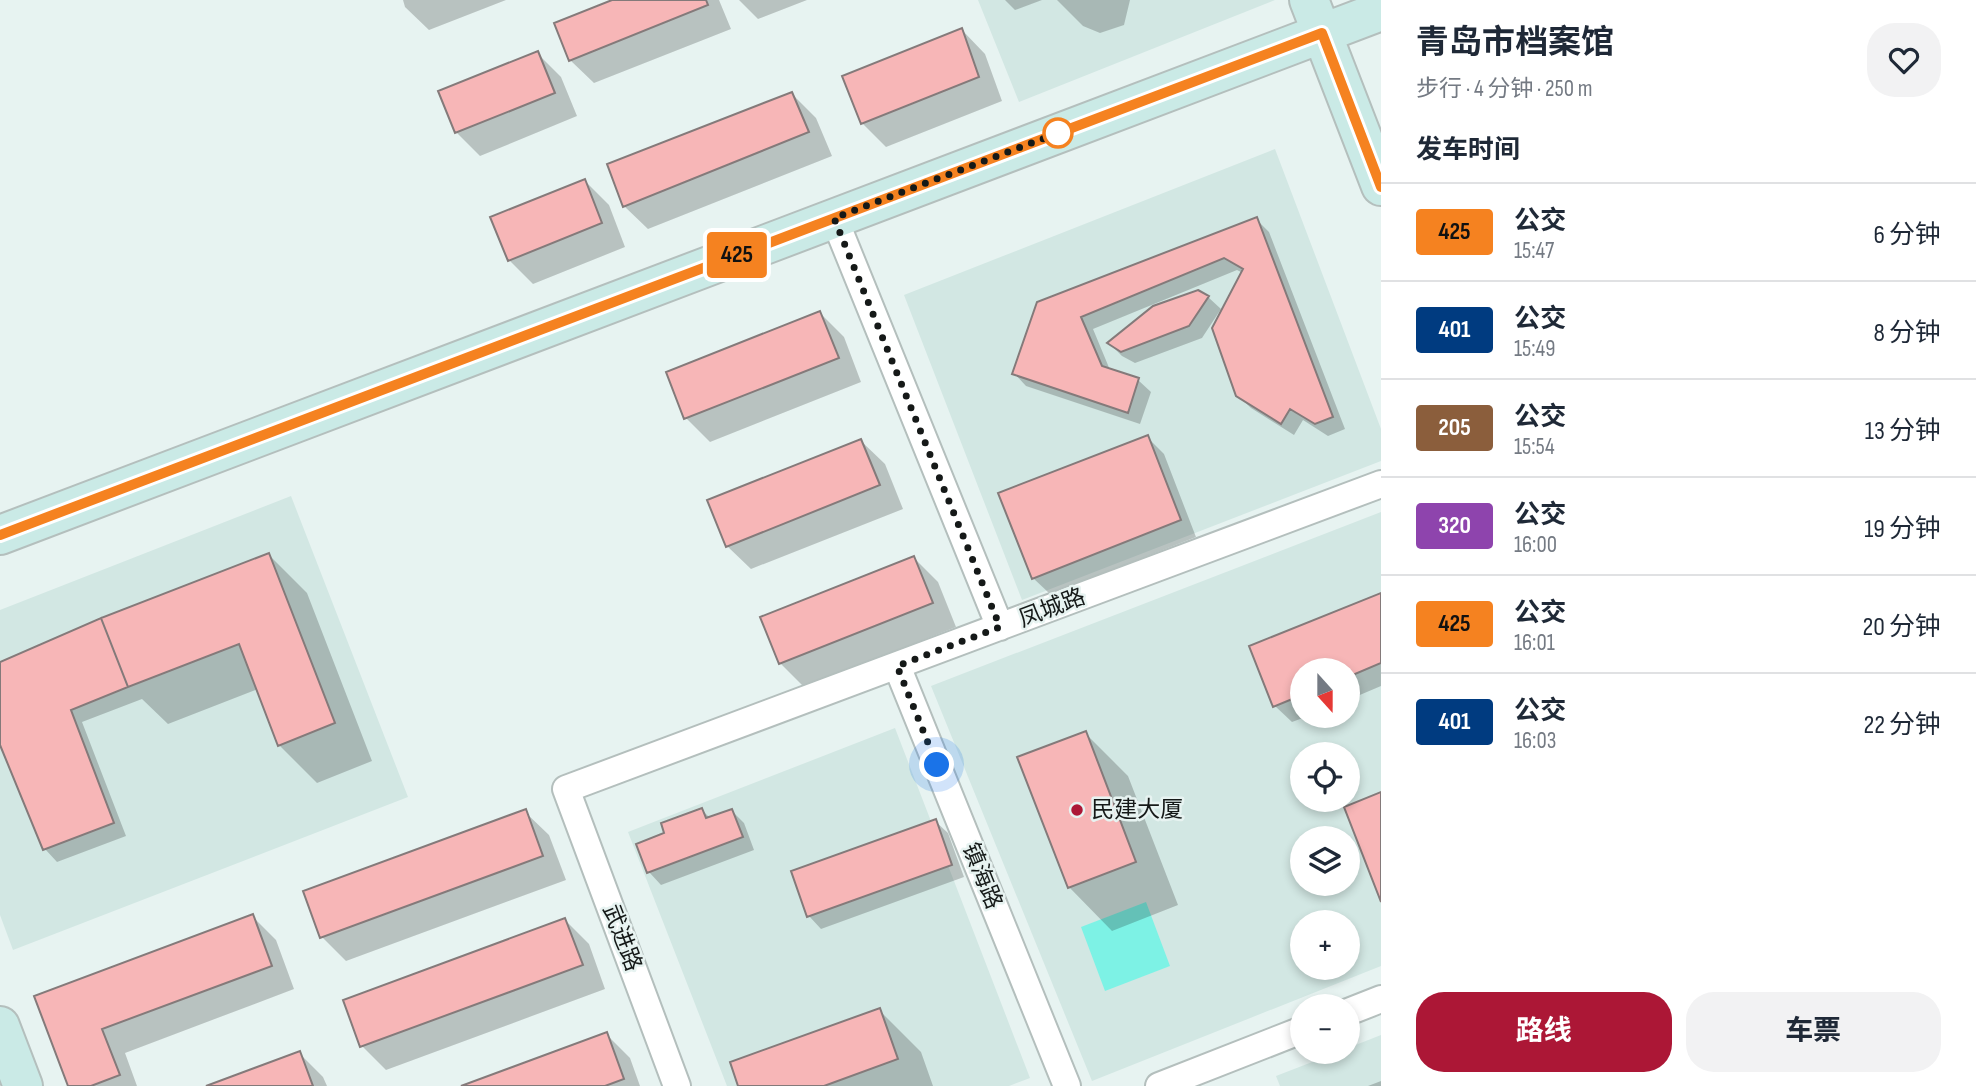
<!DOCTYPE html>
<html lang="zh">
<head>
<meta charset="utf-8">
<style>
  :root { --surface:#fff; --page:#f2f2f3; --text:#1f2937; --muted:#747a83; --line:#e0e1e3; --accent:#ac1736 }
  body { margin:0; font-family:"Sofia Sans Condensed","Noto Sans SC",sans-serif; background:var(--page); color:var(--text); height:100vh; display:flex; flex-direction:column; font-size:26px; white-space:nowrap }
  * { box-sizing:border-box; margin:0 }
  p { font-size:23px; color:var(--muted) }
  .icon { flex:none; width:38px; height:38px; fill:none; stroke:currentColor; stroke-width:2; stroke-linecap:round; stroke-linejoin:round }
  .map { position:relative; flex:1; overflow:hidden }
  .side { display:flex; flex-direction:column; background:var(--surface); width:595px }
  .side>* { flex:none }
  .badge { padding:0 14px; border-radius:5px; font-size:24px; line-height:46px }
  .needle { width:46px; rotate:159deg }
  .tools { position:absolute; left:1290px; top:658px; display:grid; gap:14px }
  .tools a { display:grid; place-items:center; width:70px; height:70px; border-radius:50%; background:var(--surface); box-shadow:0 4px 10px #0003; font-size:35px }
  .you { position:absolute; width:35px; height:35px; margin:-18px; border:5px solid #fff; border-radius:50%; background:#1a73e8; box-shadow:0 0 0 10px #1a73e833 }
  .map>.badge { position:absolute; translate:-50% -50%; box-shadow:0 0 0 4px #fff }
  h2 { padding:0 35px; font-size:26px; line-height:63px }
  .round { display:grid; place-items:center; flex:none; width:74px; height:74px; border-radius:28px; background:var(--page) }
  .headline { display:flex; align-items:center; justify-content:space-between; height:119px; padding:0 35px }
  h1 { font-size:33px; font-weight:700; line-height:52px }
  .action { display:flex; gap:14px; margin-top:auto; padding:14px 35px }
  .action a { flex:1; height:80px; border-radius:28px; background:var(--accent); color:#fff; font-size:28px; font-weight:700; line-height:80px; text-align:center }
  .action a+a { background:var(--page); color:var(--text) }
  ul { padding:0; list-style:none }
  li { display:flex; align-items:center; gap:21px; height:98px; padding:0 35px; border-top:2px solid var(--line) }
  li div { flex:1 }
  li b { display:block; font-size:26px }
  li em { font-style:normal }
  li .badge { min-width:77px; font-weight:700; text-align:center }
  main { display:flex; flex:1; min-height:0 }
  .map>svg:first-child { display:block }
  .built { fill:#d2e7e3; fill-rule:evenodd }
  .green { fill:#7df2e5 }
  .shadow { fill:#0003 }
  .building { fill:#f7b6b7; stroke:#847a7a; stroke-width:2 }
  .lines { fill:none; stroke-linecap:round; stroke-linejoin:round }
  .street-casing { stroke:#b4bfbd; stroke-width:30 }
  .secondary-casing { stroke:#b4bfbd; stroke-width:42 }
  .street { stroke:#fff; stroke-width:26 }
  .secondary { stroke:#caeae6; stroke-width:38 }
  .line-casing { stroke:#fff; stroke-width:16 }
  .line { stroke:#f58220; stroke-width:10 }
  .walk { stroke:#151918; stroke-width:7; stroke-dasharray:0 12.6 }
  .stop-dot { fill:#fff; stroke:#f58220; stroke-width:3.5 }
  .poi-dot { fill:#ac1736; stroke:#e7f3f1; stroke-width:2.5 }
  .labels { text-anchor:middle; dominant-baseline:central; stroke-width:5; stroke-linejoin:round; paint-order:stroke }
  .street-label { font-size:23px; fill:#151918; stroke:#e7f3f1 }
  .poi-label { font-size:23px; fill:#151918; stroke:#e7f3f1; text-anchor:start }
</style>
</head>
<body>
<main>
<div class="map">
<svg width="1381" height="1086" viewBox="0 0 1381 1086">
  <rect width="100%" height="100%" fill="#e7f3f1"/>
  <path class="built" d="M978,0H1275L1019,102Z
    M1275,149L1381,429V461L1022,600L904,295Z
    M291,496L408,797L13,950L0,915V610Z
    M1381,512V966L1092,1081L931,686ZM1302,670H1348V716H1302ZM1302,754H1348V800H1302ZM1302,838H1348V884H1302ZM1302,922H1348V968H1302Z
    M895,728L1030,1078L1009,1086H727L628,832Z
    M1381,1035V1086H1280L1276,1076L1338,1052H1348V1048Z"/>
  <path class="green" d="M1146,902L1170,966L1105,991L1081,927Z"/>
  <path class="shadow" d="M403,0H506L429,30L405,7Z
    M617,0H719L731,29L594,83L570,60Z
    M739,0H807L758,19Z
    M1005,0H1042L1015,10Z
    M1057,0H1130L1124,25L1100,33L1083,26Z
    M962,30L985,54L1002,101L886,147L862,123Z
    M537,53L561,77L577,116L480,156L456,132Z
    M792,94L816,118L832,156L648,229L624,206Z
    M585,181L609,205L625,247L533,284L509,260Z
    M1256,219L1269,232L1345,429L1328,436L1303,420L1294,435L1251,408L1237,395L1243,273L1237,270L1093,329L1110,370L1138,380L1151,392L1140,424L1026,386L1014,373L1038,303Z
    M1198,292L1208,297L1221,309L1202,338L1135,363L1122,356L1110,344Z
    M820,313L844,337L861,382L710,442L686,418Z
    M1147,437L1164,454L1196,537L1050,594L1033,578Z
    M861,441L885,464L903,509L751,569L727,546Z
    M269,555L307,593L372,761L317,783L279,745L258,689L168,724L142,699L82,722L126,836L57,862L45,849L0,740V664Z
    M914,558L938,582L956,627L804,687L780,663Z
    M1381,595V686L1348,700V670H1302V716H1308L1292,722L1275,706L1251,647Z
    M1085,733L1128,776L1178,905L1112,931L1069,887Z
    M702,810L711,819L732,811L744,823L754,850L661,885L649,872L667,834Z
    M525,812L549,835L566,880L346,961L322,937L305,893Z
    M935,821L948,833L964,877L821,929L809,916L793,872Z
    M252,916L276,940L294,989L125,1053L137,1086H70L37,997Z
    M565,920L589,944L605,989L386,1070L362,1046Z
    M879,1010L921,1052L933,1086H740Z
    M606,1034L630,1058L640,1086H467Z
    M299,1053L323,1077L327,1086H211Z
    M1381,1081V1086H1368Z"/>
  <path class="building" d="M612,0H706L708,5L569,61L554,23Z
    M962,28L979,77L861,124L842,76Z
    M538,51L555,93L455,133L438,91Z
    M792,92L809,132L623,207L607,164Z
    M585,179L602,223L508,261L490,217Z
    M1257,217L1333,417L1315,424L1290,409L1281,424L1236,396L1212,328L1243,269L1224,258L1081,317L1102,366L1139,378L1128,413L1012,374L1037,302Z
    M1198,290L1209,296L1189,326L1121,352L1107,343L1153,306Z
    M820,311L839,358L684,419L666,372Z
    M1148,435L1181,520L1032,579L998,493Z
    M861,439L880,485L726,547L707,500Z
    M269,553L335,723L278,746L239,644L128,687L101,618Z
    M914,556L933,603L779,664L760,617Z
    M1381,593V663L1348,677V670H1302V695L1273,707L1249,646Z
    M101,618L128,687L71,710L114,823L43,850L0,745V662Z
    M1086,731L1136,862L1068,888L1017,757Z
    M1381,792V902L1344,807Z
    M702,808L706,818L732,809L743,837L647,873L636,844L664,833L661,823Z
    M526,809L543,856L320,938L303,891Z
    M936,819L952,865L807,917L791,871Z
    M253,914L272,966L102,1029L120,1075L91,1086H68L34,996Z
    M565,918L583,965L360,1047L343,1000Z
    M880,1008L898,1059L824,1086H738L730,1062Z
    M607,1032L624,1079L605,1086H461Z
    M300,1051L313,1086H206Z"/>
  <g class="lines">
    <g class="street-casing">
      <path id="street" d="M834,218L1000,627
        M897,666L1067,1086
        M1348,1012L1381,999
        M677,1086L566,789L1381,484
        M1159,1086L1302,1030"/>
    </g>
    <g class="secondary-casing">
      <path id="secondary" d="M1309,0L1381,186
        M0,535L1381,11
        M0,1026L23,1086"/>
    </g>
    <use href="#street" class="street"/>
    <use href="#secondary" class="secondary"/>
  </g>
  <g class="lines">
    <g class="line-casing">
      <path id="line" d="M0,535L1322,33L1381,187"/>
    </g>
    <use href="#line" class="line"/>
    <path class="walk" d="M937,765L897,666L1000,627L834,218L1058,133"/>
  </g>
  <circle class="stop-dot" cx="1058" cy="133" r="14"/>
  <circle class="poi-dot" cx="1077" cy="810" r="7"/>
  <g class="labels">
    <g class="street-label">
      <text transform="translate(1052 608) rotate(-21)">凤城路</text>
      <text transform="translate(982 876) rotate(68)">镇海路</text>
      <text transform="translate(622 938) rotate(69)">武进路</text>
    </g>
    <g class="poi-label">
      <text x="1091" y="810">民建大厦</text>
    </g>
  </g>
</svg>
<div class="tools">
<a><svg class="needle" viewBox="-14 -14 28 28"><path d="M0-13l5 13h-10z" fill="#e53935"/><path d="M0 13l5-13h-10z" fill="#747a83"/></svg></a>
<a><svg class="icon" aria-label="locate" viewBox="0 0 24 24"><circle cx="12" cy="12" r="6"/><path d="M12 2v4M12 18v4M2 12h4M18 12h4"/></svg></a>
<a><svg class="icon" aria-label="layers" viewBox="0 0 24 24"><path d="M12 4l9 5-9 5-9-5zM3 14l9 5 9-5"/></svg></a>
<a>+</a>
<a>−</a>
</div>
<div class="you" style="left:937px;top:765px"></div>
<b class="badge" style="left:737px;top:255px;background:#f58220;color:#111">425</b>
</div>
<section class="side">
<div class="headline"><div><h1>青岛市档案馆</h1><p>步行 · 4 分钟 · 250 m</p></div><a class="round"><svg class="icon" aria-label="heart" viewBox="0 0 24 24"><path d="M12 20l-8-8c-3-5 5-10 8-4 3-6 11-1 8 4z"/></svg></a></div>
<h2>发车时间</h2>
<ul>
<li><span class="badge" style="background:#f58220;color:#111">425</span><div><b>公交</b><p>15:47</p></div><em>6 分钟</em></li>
<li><span class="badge" style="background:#003b80;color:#fff">401</span><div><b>公交</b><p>15:49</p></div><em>8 分钟</em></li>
<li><span class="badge" style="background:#8b5e3c;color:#fff">205</span><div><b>公交</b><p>15:54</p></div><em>13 分钟</em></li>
<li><span class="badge" style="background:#8e44ad;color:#fff">320</span><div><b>公交</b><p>16:00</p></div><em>19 分钟</em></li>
<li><span class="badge" style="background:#f58220;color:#111">425</span><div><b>公交</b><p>16:01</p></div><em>20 分钟</em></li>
<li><span class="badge" style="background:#003b80;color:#fff">401</span><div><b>公交</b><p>16:03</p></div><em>22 分钟</em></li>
</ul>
<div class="action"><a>路线</a><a>车票</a></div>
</section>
</main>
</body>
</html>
